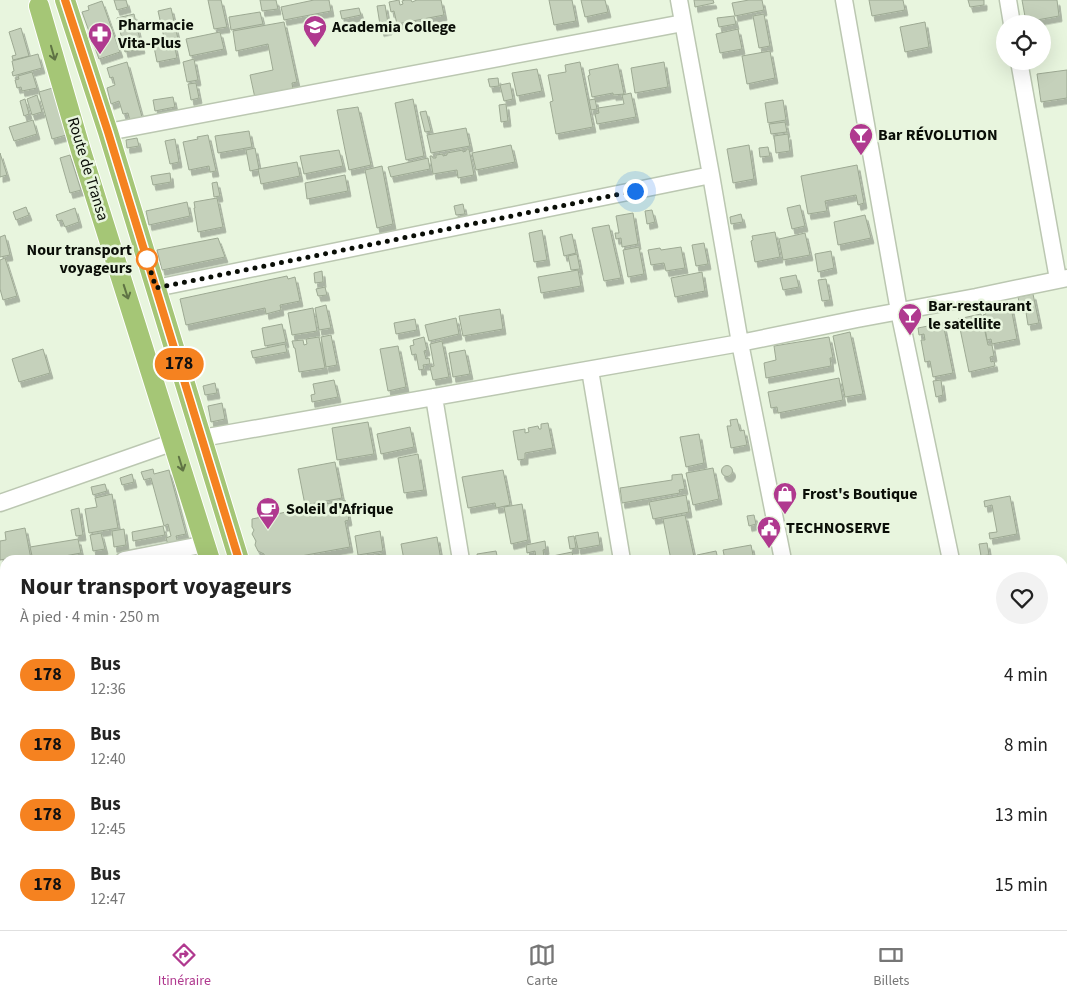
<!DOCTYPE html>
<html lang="fr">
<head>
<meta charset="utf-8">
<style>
  :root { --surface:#fff; --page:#f2f2f2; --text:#222; --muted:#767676; --line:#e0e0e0; --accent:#b0398f }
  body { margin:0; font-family:"Source Sans 3",sans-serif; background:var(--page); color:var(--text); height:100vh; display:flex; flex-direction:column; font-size:19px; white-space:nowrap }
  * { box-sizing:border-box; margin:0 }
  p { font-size:16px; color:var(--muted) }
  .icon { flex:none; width:28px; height:28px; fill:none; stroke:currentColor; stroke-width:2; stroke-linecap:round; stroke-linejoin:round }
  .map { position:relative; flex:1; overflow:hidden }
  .drawer { position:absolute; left:0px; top:555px; width:1068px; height:375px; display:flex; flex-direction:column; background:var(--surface); border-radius:15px 15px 0 0; box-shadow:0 5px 20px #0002 }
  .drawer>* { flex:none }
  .badge { padding:0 10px; border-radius:16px; font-size:18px; line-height:32px }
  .fabs { position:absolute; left:996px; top:15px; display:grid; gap:10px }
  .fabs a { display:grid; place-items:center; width:55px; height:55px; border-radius:50%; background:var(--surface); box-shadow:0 5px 20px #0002; font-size:25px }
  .you { position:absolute; width:25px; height:25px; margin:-12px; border:4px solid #fff; border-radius:50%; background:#1a73e8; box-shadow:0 0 0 8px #1a73e833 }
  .map>.badge { position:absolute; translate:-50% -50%; box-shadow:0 0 0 2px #fff }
  .round { display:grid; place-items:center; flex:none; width:52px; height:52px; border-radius:26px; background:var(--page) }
  .summary { display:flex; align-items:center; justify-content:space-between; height:85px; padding:0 20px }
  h1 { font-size:24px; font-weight:700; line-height:38px }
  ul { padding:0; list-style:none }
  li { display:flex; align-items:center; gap:15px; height:70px; padding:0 20px }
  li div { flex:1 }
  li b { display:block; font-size:19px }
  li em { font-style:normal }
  li .badge { min-width:55px; font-weight:700; text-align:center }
  .tabs { display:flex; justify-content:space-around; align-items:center; height:70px; border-top:1px solid var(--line); background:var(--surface); font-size:14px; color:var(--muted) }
  .tabs a { display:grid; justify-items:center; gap:2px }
  .tabs .on { color:var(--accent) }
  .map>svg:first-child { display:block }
  .building { fill:#c5d1bb; stroke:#9da993; filter:url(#shadow) }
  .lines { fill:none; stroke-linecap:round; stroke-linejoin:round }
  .minor-casing { stroke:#bbc7b1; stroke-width:19 }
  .major-casing { stroke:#fff; stroke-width:22 }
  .minor { stroke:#fff; stroke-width:16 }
  .major { stroke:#a5c676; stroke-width:20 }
  .oneway { stroke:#5f7344 }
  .line-casing { stroke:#fff; stroke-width:11 }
  .line { stroke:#f58220; stroke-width:8 }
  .walk { stroke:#0a0e07; stroke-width:5; stroke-dasharray:0 9 }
  .stop-dot { fill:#fff; stroke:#f58220; stroke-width:2.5 }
  .labels { text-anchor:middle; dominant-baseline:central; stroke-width:5; stroke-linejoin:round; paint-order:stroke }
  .poi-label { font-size:16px; font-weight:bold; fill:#0a0e07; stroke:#e8f5de; text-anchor:start }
  .street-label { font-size:16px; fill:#0a0e07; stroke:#e8f5de }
  .stop-label { font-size:16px; font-weight:bold; fill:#0a0e07; stroke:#e8f5de; text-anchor:end }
</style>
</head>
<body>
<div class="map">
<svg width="1067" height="930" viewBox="0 0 1067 930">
  <defs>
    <filter id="shadow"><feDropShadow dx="3" dy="5.5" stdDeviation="0" flood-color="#0004"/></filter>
  </defs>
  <rect width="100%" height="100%" fill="#e8f5de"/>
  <path class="building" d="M114,0H126L128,7L117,10Z
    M208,0H221L227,27L214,29Z
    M260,0H276L278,9L262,11Z
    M314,0H329L331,11L284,20L281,7Z
    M399,0L400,5L403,4L402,1L405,0H411L412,2L417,0H441L444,15L397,24L394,11L391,12L389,2Z
    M549,0H572L576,21L554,25Z
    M581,0H605L608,12L585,17Z
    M694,0H713L714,3L695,7Z
    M749,0H762L764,10L735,16L732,3Z
    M869,0H903L905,10L872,16Z
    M968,0H984V5L970,7Z
    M1022,0H1057L1059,16L1026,22Z
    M102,1L120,52L99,59L82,12L89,10L88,6Z
    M385,5L389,29L381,31L377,6Z
    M171,8L178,39L165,42L158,11Z
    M359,8L361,15L342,19L340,11Z
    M260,12L263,24L231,30L229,17Z
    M134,14L142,48L125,52L117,18Z
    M764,14L770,46L759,48L753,16Z
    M734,16L736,24L719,27L717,18Z
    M284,22L297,82L292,83L293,90L255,98L250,75L273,70L268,44L236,51L233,31Z
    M925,22L929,47L905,52L900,27Z
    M21,28L29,56L13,60L12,56L16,55L9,32Z
    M738,29L742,49L720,53L716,34Z
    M220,32L224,49L190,56L186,39Z
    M174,43L177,58L157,62L154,47Z
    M770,51L775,78L747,84L742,56Z
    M38,54L42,68L13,76L12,72L14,71L12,61Z
    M194,59L198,80L187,82L183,62Z
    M127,62L142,117L130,121L128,113L123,114L119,101L111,104L107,88L115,85L113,77L110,78L107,68Z
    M580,62L593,127L556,134L550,102L553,101L548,75L566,72L565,65Z
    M664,62L668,87L635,93L631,68Z
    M618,64L624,94L613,95V93L592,97L588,76L590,75L589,70Z
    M537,69L542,91L517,96L512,73Z
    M1067,70V98L1041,102L1037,74Z
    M32,72L37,88L22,91L21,87L17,88L15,80L19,79L18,76Z
    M498,78L499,86L490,87L488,79Z
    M196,83L199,98L191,100L188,84Z
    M510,83L513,99L504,101L500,85Z
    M56,87L70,134L52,139L39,92Z
    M631,93L636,117L597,124L595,114L599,113L598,108L624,104L622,95Z
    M37,95L42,112L32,115L27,99Z
    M173,97L175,107L155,111L153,100Z
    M25,99L29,114L24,116L20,101Z
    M413,99L424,156L406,160L395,103Z
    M595,99L597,109L591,110L589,100Z
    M783,100L786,120L768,123L765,103Z
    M506,104L508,121L501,122L499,105Z
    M358,107L371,165L349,170L337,110Z
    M426,111L431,131L425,132L420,112Z
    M33,120L37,134L14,141L9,127Z
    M785,122L787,132L771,134L769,124Z
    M466,128L470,146L431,153L427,135Z
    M249,131L252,147L218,153L215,136Z
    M788,134L790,151L776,153L774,136Z
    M208,135L216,171L210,172L209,166L189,170L183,142L198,139L197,137Z
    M137,138L139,146L127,148L126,140Z
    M175,139L179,162L170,164L165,141Z
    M511,145L515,162L476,170L472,153Z
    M749,145L754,179L733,183L727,149Z
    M768,147L770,156L760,157L759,148Z
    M255,148L259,169L250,171L246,150Z
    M466,149H469L474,175L458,178L457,170L433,174L430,156H432L433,158H436V155L443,154V156L447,155V153L463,150V152L466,151Z
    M339,150L343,166L304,174L300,156Z
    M0,153L7,175L0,177Z
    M70,155L81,190L70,193L60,158Z
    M428,158L430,169L391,177L388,167Z
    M297,162L300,176L261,184L258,169Z
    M857,165L864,203L858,205L856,195L825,201L827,211L808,214L801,176Z
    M382,166L393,224L377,228L365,170Z
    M170,173L171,182L153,185L151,176Z
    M345,175L348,191L307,199L305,183Z
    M217,182L220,196L214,197L212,183Z
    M217,198L223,227L198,232L194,208H195L194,202Z
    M187,202L190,216L149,225L146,211Z
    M463,204L465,214L456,215L454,206Z
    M800,205L805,226L792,229L787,208Z
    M26,207L29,215L16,220L13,212Z
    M75,208L79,222L65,227L62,220L58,221L56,215Z
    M652,210L655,222L647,224L645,211Z
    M633,213L638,244L622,247L621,238L616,239L615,233H619L616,216Z
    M741,214L743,222L731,224L730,217Z
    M865,215L871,238L838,245L834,222Z
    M609,225L621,278L604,281L592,228Z
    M542,230L547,260L534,262L529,233Z
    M775,232L780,257L755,262L751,241L753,240L752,236Z
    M805,233L810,255L783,260L779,239Z
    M572,234L576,253L564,256L560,237Z
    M5,235L10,255L0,257V237Z
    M218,238L225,257L162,270L157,250Z
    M704,243L708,264L696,266L692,245Z
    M639,247L644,274L628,277L623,250Z
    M681,247L685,268L666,271L664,263L651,265L648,250L660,248L661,250Z
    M831,251L834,268L818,272L815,254Z
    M577,254L580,269L571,270L568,256Z
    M5,258L17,296L3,300L0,289V260Z
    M578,270L581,286L541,293L538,277Z
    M322,271L323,282L315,283L314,273Z
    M702,272L705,291L675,297L671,278Z
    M796,275L799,287L783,290L780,278Z
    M287,276L288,279L295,277L300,301L280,305L281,310L266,314L265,308L186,325L180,299Z
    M826,279L830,300L822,301L818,280Z
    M325,287L327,295L318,296L316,289Z
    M1033,294L1039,323L1028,325L1025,306L1020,307L1018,297Z
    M1010,302L1017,339L992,344L991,339L987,340L985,328L988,327V322L985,323L983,315L986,314L985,306Z
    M326,305L331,328L319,330L315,308Z
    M313,308L317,331L292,335L288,313Z
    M500,309L503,329L463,336L459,316Z
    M981,314L988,345H992L994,356L990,357L991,362L994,361L995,366L969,372L958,319Z
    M456,318L459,334L429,341L425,325Z
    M415,319L417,330L396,334L394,323Z
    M943,323L953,373L933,377L930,361L925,362L921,340H925L924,334L919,335L918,328Z
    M282,324L286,342L265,346L262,328Z
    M850,332L863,394L845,397L833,336Z
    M331,335L337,365L326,367L321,337Z
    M319,337L325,368L299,372L295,348H294L292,341L303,340L304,345L307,344L306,339Z
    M424,337L427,350L424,351L426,359L429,358L430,364L423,365L424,369L419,370L416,354L412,355L410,346L414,345L413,340Z
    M829,337L833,358H830L831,366L766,378L764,363L776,360L774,346Z
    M442,341L449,377L433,380L430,367L434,366L430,344Z
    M285,344L287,352L253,358L251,351Z
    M398,346L406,387L388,391L380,349Z
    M43,349L50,373L19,382L12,359Z
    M465,350L470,374L453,377L449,353Z
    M839,378L843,400L778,413L777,407L771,408L768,392Z
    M334,380L338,397L312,402L311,395L315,394L313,384Z
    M941,380L943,395L936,397L933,381Z
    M215,383L217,393L205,395L203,386Z
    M222,403L225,419L211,422L208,406Z
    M737,419L740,431L744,430L747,445L731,448L727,426H731L730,420Z
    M368,422L374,454L337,460L332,428Z
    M548,423L553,448L525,453V459L518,460L513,431L525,429V433L529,432L528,428L538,426L539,429H541V424Z
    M410,427L414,447L381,454L377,434Z
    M699,434L704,463L686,467L680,437Z
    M418,454L424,490L404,493L398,458Z
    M335,462L342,498L305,505L298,469Z
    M721.5 471a5.5 5.5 0 1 1 11 0a5.5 5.5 0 1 1-11 0Z
    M713,468L719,499L693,505L686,473Z
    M153,469L154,474L169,470L186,534L176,536L178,543L168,545L166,538L171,536L168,524L164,526L151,478L144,480L141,472Z
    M503,470L510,505L496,508L495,503L468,508L462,477Z
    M132,474L134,482L122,485L120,478Z
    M682,474L685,489L679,490L680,493L622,503L620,488L672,480V475Z
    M105,484L107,491L93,495L91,487Z
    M112,494L118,528L89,533L85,509L97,507L95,498Z
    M686,495L689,512L653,519L649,502Z
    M1010,496L1017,534L990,539L989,533L997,532L992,505L985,507L984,501Z
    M345,500L349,520L345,521L350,547L279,560H265L264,554L258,551L255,545L256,541L252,534L254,530L252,527V519Z
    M522,504L528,540L511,544L504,507Z
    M79,508L83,535L76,536L71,510Z
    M685,515L694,557L671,560L663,519Z
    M754,515L756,524L749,526L747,516Z
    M163,526L165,535L133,541L132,532Z
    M25,528L31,559L19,560L18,557L0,560V541L6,540L5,532Z
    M124,529L126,545L114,547L112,531Z
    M380,531L383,551L358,555L355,536Z
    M598,532L600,545L578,549L575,536Z
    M101,533L105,549L93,551L90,535Z
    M574,536L576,548L570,549L568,537Z
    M437,537L441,560H404L401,544Z
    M78,539L81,553L43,560H33L30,547Z
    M545,541L546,549L543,550L544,556L536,558L535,551L527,553L526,545Z
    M987,543L989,555L981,556L979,544Z
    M751,545L754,560H725L723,550Z
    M496,551L498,560H478L477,554Z
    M716,551L718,559L698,560L697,555Z
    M572,552L574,560H543V558Z
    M382,554L383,560H361L360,558Z
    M1064,572H1067V616L1062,617V577H1065Z
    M1062,633H1067V656L1062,657Z
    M0,662H5V688Z
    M1067,851V871L1062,872V852Z
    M166,925L167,930H153L152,926Z
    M173,925H190L191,930H174Z
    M210,925H232L233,930H211Z
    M529,925H545L546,930H516V927Z
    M629,925H667V926L648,930H630Z
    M705,925H720L722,930H706Z
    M940,925H953L954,930H941Z"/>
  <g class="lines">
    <g class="minor-casing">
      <path id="minor" d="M679,0L711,175L740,343L783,560
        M844,0L899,311L951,560
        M1008,0L1012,24
        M1019,61L1058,279
        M108,132L683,23
        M156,288L711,175
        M590,370L622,560
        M434,397L461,560
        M202,438L740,343L857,319L976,297L1067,278
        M0,503L174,442
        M124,560L206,544
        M0,584L5,583
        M0,747L5,746
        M0,761L5,791
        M1062,767L1067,766
        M0,919L5,918
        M28,925L29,930
        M201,925L202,930
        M850,925L851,930
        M1024,925L1025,930"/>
    </g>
    <g class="major-casing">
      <path id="major" d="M65,0L108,132L239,560
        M39,6L81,151L210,560
        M323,925L325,930
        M354,925L355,930"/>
    </g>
    <use href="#minor" class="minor"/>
    <use href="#major" class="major"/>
  </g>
  <defs><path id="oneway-shaft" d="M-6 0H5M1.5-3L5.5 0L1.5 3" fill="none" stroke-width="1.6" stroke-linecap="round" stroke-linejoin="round" transform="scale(1.25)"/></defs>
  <g class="oneway">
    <use href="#oneway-shaft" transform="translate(53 53) rotate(74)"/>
    <use href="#oneway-shaft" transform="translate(126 292) rotate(72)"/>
    <use href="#oneway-shaft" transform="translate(181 464) rotate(73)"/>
  </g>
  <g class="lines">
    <g class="line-casing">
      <path id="line" d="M65,0L108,132L239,560"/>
    </g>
    <use href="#line" class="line"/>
    <path class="walk" d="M147,259L145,253L156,288L635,191"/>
  </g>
  <defs>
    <g id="school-pin" transform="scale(1.25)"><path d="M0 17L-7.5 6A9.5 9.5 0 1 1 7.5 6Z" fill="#b0398f" stroke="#e8f5de"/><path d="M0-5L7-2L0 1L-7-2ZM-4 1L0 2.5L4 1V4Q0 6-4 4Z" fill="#fff"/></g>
    <g id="pharmacy-pin" transform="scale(1.25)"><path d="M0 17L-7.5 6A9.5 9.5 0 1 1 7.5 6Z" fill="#b0398f" stroke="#e8f5de"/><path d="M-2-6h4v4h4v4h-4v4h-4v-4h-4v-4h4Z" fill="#fff"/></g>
    <g id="bar-pin" transform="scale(1.25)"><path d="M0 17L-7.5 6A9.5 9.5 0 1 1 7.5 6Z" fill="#b0398f" stroke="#e8f5de"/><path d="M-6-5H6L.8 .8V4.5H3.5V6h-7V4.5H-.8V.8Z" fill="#fff"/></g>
    <g id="shop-pin" transform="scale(1.25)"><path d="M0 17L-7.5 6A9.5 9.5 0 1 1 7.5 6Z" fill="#b0398f" stroke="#e8f5de"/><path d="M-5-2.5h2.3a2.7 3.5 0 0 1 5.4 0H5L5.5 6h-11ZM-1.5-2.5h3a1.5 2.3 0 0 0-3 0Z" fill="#fff"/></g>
    <g id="cafe-pin" transform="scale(1.25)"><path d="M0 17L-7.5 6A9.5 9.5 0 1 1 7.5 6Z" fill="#b0398f" stroke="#e8f5de"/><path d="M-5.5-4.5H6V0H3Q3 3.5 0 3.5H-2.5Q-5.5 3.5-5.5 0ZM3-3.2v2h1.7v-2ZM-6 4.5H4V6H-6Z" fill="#fff"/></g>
    <g id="civic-pin" transform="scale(1.25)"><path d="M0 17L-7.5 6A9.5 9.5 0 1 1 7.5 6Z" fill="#b0398f" stroke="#e8f5de"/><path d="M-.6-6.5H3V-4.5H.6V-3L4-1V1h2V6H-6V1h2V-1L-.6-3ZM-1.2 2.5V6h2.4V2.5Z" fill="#fff"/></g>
  </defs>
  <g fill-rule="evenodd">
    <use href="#school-pin" x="315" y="27"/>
    <use href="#pharmacy-pin" x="100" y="34"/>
    <use href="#bar-pin" x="861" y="135"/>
    <use href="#bar-pin" x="910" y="315"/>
    <use href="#shop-pin" x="785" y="494"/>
    <use href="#cafe-pin" x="268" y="509"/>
    <use href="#civic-pin" x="769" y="528"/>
  </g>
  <circle class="stop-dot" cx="147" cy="259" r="10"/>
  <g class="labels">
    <g class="poi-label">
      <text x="118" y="25">Pharmacie<tspan x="118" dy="18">Vita-Plus</tspan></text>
      <text x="332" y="27">Academia College</text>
      <text x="878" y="135">Bar RÉVOLUTION</text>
      <text x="928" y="306">Bar-restaurant<tspan x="928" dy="18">le satellite</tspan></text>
      <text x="802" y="494">Frost's Boutique</text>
      <text x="286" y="509">Soleil d'Afrique</text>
      <text x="786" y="528">TECHNOSERVE</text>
    </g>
    <g class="street-label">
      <text transform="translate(88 169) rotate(73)">Route de Transa</text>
    </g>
    <g class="stop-label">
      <text x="132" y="250">Nour transport<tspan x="132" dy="18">voyageurs</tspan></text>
    </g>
  </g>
</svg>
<div class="fabs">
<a><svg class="icon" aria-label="locate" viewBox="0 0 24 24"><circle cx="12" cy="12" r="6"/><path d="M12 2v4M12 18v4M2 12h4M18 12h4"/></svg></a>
</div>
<div class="you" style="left:635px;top:191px"></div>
<b class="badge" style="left:179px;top:364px;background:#f58220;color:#111">178</b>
<section class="drawer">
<div class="summary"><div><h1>Nour transport voyageurs</h1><p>À pied · 4 min · 250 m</p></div><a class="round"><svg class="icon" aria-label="heart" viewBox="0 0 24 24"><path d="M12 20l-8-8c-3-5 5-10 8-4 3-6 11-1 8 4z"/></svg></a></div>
<ul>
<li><span class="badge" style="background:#f58220;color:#111">178</span><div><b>Bus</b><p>12:36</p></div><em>4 min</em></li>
<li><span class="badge" style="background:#f58220;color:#111">178</span><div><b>Bus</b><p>12:40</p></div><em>8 min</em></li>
<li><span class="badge" style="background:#f58220;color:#111">178</span><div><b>Bus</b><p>12:45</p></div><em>13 min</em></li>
<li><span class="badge" style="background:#f58220;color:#111">178</span><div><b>Bus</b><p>12:47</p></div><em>15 min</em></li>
</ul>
</section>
</div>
<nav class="tabs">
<a class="on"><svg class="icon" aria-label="directions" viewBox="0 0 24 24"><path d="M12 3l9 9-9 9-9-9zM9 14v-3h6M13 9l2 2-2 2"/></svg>Itinéraire</a>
<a><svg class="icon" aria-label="map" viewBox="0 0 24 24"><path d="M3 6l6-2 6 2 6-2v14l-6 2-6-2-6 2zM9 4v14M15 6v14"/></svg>Carte</a>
<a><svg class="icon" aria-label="tickets" viewBox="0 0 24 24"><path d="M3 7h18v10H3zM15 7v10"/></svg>Billets</a>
</nav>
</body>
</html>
